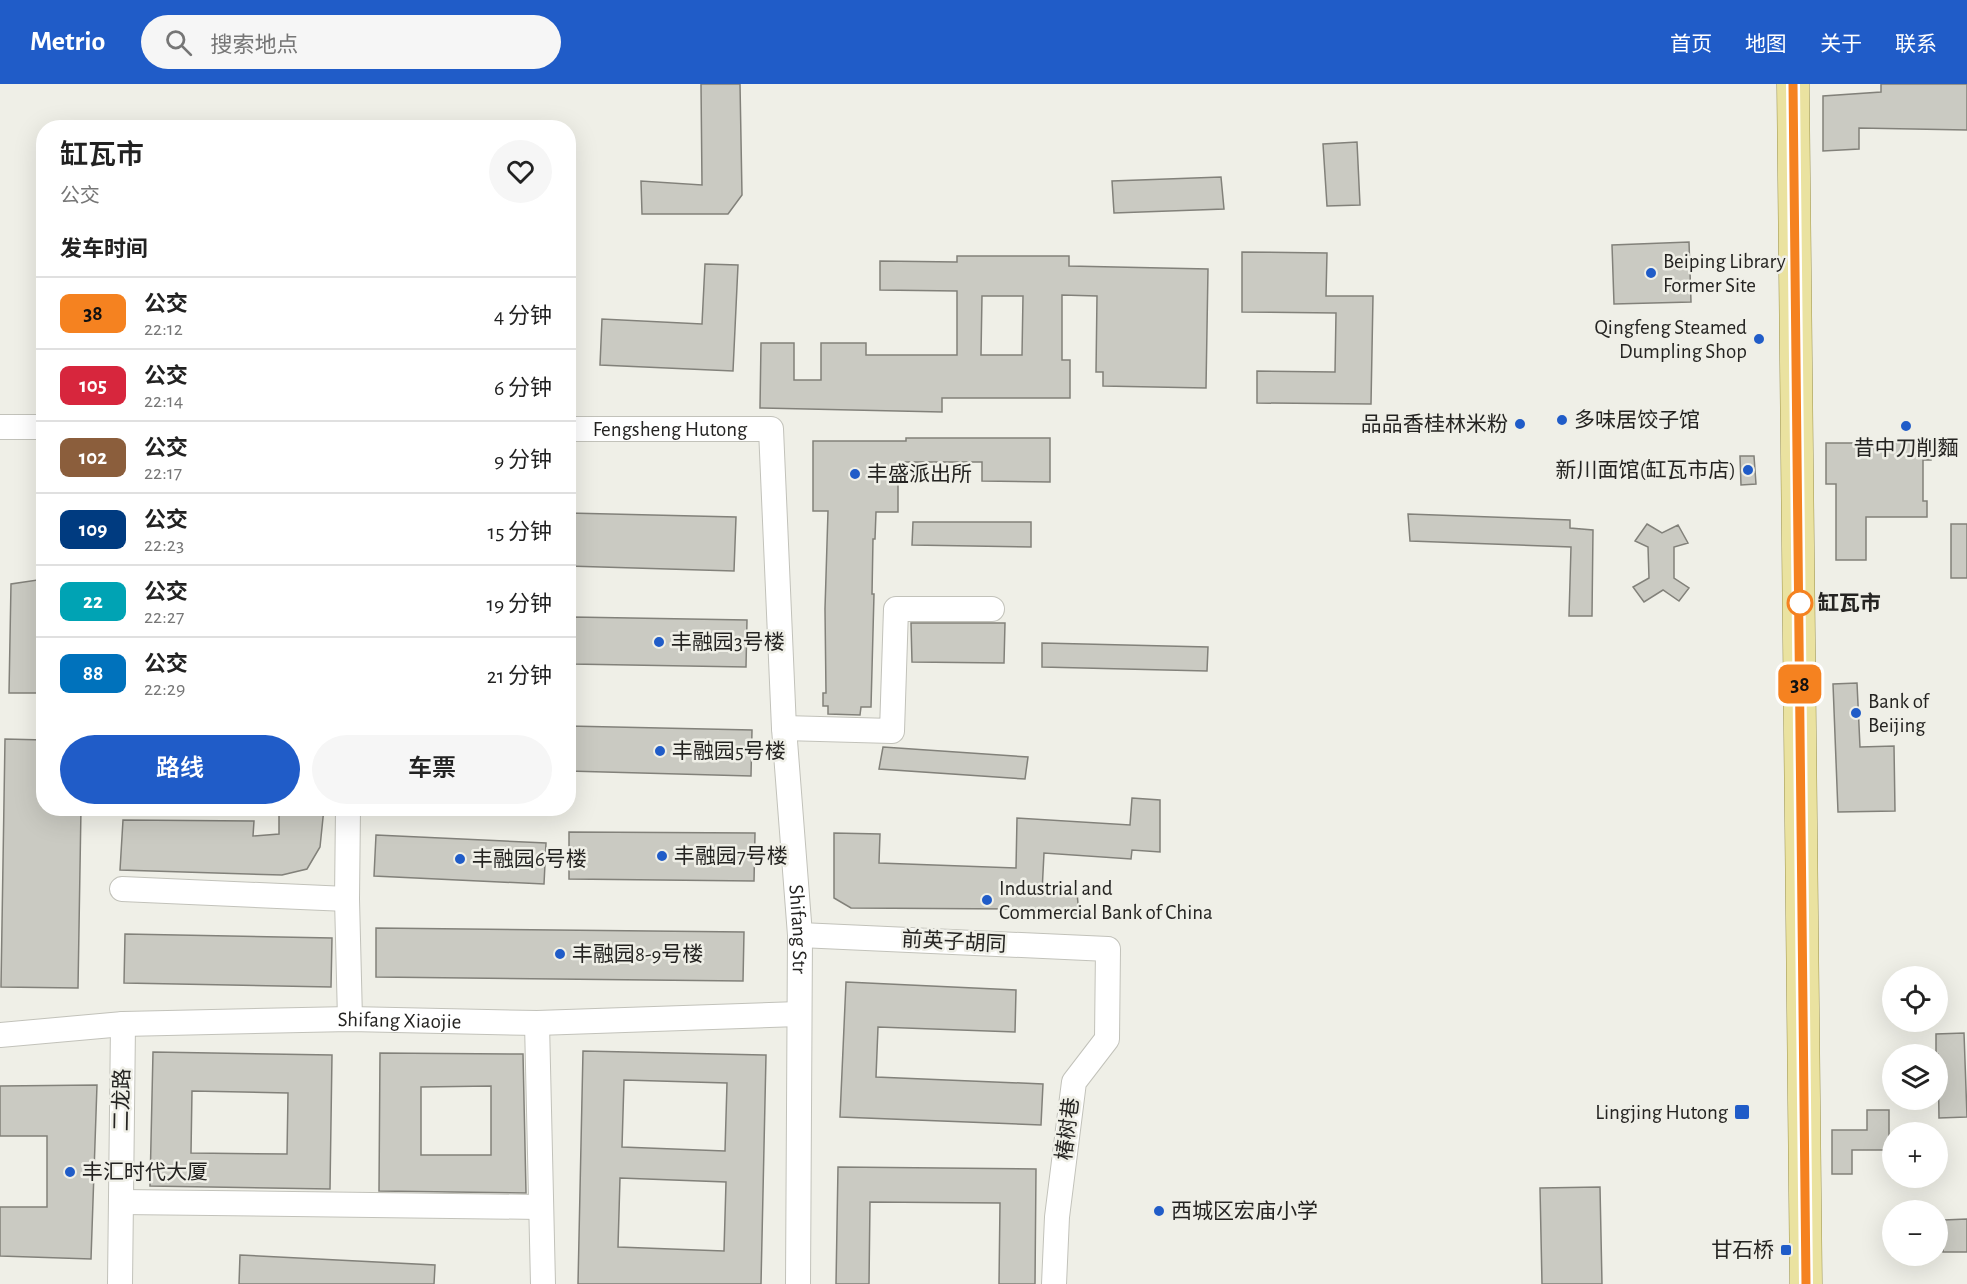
<!DOCTYPE html>
<html lang="zh">
<head>
<meta charset="utf-8">
<style>
  :root { --surface:#fff; --page:#f6f6f6; --text:#222; --muted:#767676; --line:#e0e0e0; --accent:#205cc8 }
  body { margin:0; font-family:"Alegreya Sans","Noto Sans SC",sans-serif; background:var(--page); color:var(--text); height:100vh; display:flex; flex-direction:column; font-size:22px; white-space:nowrap }
  * { box-sizing:border-box; margin:0 }
  p { font-size:20px; color:var(--muted) }
  .icon { flex:none; width:33px; height:33px; fill:none; stroke:currentColor; stroke-width:2; stroke-linecap:round; stroke-linejoin:round }
  .map { position:relative; flex:1; overflow:hidden }
  .details { position:absolute; left:36px; top:36px; width:540px; height:696px; display:flex; flex-direction:column; background:var(--surface); border-radius:24px; box-shadow:0 6px 24px #0002 }
  .details>* { flex:none }
  .badge { padding:0 12px; border-radius:9px; font-size:21px; line-height:39px }
  .buttons { position:absolute; left:1882px; top:882px; display:grid; gap:12px }
  .buttons a { display:grid; place-items:center; width:66px; height:66px; border-radius:50%; background:var(--surface); box-shadow:0 6px 24px #0002; font-size:30px }
  .map>.badge { position:absolute; translate:-50% -50%; box-shadow:0 0 0 3px #fff }
  h2 { padding:0 24px; font-size:22px; line-height:54px }
  .round { display:grid; place-items:center; flex:none; width:63px; height:63px; border-radius:32px; background:var(--page) }
  .head { display:flex; align-items:center; justify-content:space-between; height:102px; padding:0 24px }
  h1 { font-size:28px; font-weight:600; line-height:45px }
  .primary-button { display:flex; gap:12px; margin-top:auto; padding:12px 24px }
  .primary-button a { flex:1; height:69px; border-radius:36px; background:var(--accent); color:#fff; font-size:24px; font-weight:600; line-height:69px; text-align:center }
  .primary-button a+a { background:var(--page); color:var(--text) }
  ul { padding:0; list-style:none }
  li { display:flex; align-items:center; gap:18px; height:72px; padding:0 24px; border-top:2px solid var(--line) }
  li div { flex:1 }
  li b { display:block; font-size:22px }
  li em { font-style:normal }
  li .badge { min-width:66px; font-weight:700; text-align:center }
  header { display:flex; align-items:center; gap:36px; box-sizing:border-box; height:84px; padding:0 30px; background:var(--accent); color:#fff }
  header strong { font-size:28px }
  nav { display:flex; gap:33px; margin-inline-start:auto; font-size:21px }
  .search { width:420px; height:54px; background:var(--page); display:flex; align-items:center; gap:15px; box-sizing:border-box; padding:0 21px; border-radius:33px; color:var(--muted); font-size:22px }
  .map>svg:first-child { display:block }
  .building { fill:#cacac2; stroke:#82817a; stroke-width:1.5; fill-rule:evenodd }
  .lines { fill:none; stroke-linecap:round; stroke-linejoin:round }
  .minor-casing { stroke:#c2c2ba; stroke-width:26 }
  .major-casing { stroke:#9c934b; stroke-width:33 }
  .minor { stroke:#fff; stroke-width:24 }
  .major { stroke:#eae2a0; stroke-width:32 }
  .line-casing { stroke:#fff; stroke-width:14 }
  .line { stroke:#f58220; stroke-width:9 }
  .poi-dot { fill:#205cc8; stroke:#efefe7; stroke-width:2 }
  .stop-dot { fill:#fff; stroke:#f58220; stroke-width:3 }
  .labels { text-anchor:middle; dominant-baseline:central; stroke-width:5; stroke-linejoin:round; paint-order:stroke }
  .poi-label { font-size:21px; fill:#252422; stroke:#efefe7; text-anchor:start }
  .street-label { font-size:21px; fill:#252422; stroke:#efefe7 }
  .stop-label { font-size:21px; font-weight:bold; fill:#252422; stroke:#efefe7; text-anchor:start }
</style>
</head>
<body>
<header>
<strong>Metrio</strong>
<div class="search"><svg class="icon" aria-label="search" viewBox="0 0 24 24"><circle cx="10" cy="10" r="6"/><path d="M15 15l6 6"/></svg>搜索地点</div>
<nav><a>首页</a><a>地图</a><a>关于</a><a>联系</a></nav>
</header>
<div class="map">
<svg width="1967" height="1200" viewBox="0 0 1967 1200">
  <rect width="100%" height="100%" fill="#efefe7"/>
  <path class="building" d="M701,0H740L742,111L728,130H642L641,97L702,101Z
    M1881,0H1967V46L1859,44V65L1823,67V12L1881,8Z
    M1357,58L1360,121L1327,122L1323,60Z
    M1221,93L1224,125L1114,129L1112,97Z
    M1689,158L1691,218L1614,220L1612,161Z
    M1242,168L1327,169L1326,212H1373L1371,320L1257,319V287L1335,288L1336,229L1242,228Z
    M957,172H1069V182L1208,185L1206,304L1103,302V288H1096L1097,212L1062,211V276H1070V314H942V328L760,324L761,259H794V296H821V259H866V271H957V207L880,206V177L957,178ZM982,212H1023L1022,271H981Z
    M705,180L738,181L733,287L600,281L602,235L702,240Z
    M906,354H1050V398L982,397V378H898V428H876L875,455H873L872,510H874L871,623H861L860,631L828,630V622H823V609H826L825,525L828,427H813V357H906Z
    M1826,359H1931V376H1923V417H1927V433H1866V476H1836V400H1826Z
    M1740,372H1754L1756,400L1741,401Z
    M568,429L736,433L734,487L568,482Z
    M1408,430L1570,436V444L1593,446L1592,532H1569L1571,463L1410,457Z
    M913,438H1031V463L912,461Z
    M1647,440L1662,449L1678,441L1688,459L1674,463V494L1689,504L1679,517L1663,506L1644,518L1633,503L1649,494L1648,463L1635,457Z
    M1951,440H1967V494H1951Z
    M44,495V609H9L11,500Z
    M572,533L747,536L746,583L571,580Z
    M911,539H1005L1004,579L912,578Z
    M1042,559L1208,563L1207,587L1042,583Z
    M1857,599L1860,663L1894,662L1895,727L1838,728L1833,600Z
    M568,642L752,646L751,692L568,687Z
    M5,655L44,656V724H81L78,904L1,903Z
    M883,663L1028,673L1025,695L879,685Z
    M1132,714L1160,716V768L1132,766L1131,775L1044,769L1042,808L1077,809L1079,830L1016,827V825L851,824L834,814V749L880,750L879,779L1016,784L1017,734L1130,741Z
    M279,724H324L320,763L307,785L282,791L120,786L123,736L254,737L253,752L279,750Z
    M569,748L755,749L754,797L569,795Z
    M376,751L546,759L544,800L374,792Z
    M376,844L744,848L743,897L376,893Z
    M125,850L332,854L331,903L124,899Z
    M846,898L1016,906L1015,948L878,943L876,993L1043,1000L1041,1041L840,1033Z
    M1964,949L1967,1033L1939,1034L1938,970H1936V950Z
    M583,967L766,971L761,1200H578ZM624,996L727,999L725,1067L622,1063ZM620,1094L726,1098L724,1167L618,1163Z
    M153,968L332,971L330,1105L150,1102ZM192,1007L288,1009L287,1070L191,1069Z
    M380,969L523,970L526,1109L379,1107ZM491,1002V1071H421V1003Z
    M97,1001L91,1175L0,1172V1123H47V1052H0V1002Z
    M1867,1026H1889V1066H1852V1090H1832V1046H1867Z
    M838,1083L1036,1085L1035,1200H999L1000,1119L870,1118L869,1200H836Z
    M1600,1103L1602,1200H1542L1540,1104Z
    M1967,1135V1168H1943L1944,1136Z
    M240,1171L435,1181L434,1200H239Z"/>
  <g class="lines">
    <g class="minor-casing">
      <g id="minor">
        <path d="M0,343H44"/>
        <path id="s1" d="M568,345H771L784,644L800,851L798,1200"/>
        <path d="M784,644L892,647L896,525H992"/>
        <path d="M348,724L347,815L350,935"/>
        <path d="M122,805L347,815"/>
        <path d="M800,851L1108,865L1107,955L1074,998L1057,1133L1054,1200"/>
        <path d="M537,939L543,1200"/>
        <path id="s2" d="M0,951L123,940L350,935L537,939L799,930"/>
        <path d="M121,1118L540,1123"/>
        <path d="M120,1200L123,940"/>
      </g>
    </g>
    <g class="major-casing">
      <path id="major" d="M1793,0L1806,1200"/>
    </g>
    <use href="#minor" class="minor"/>
    <use href="#major" class="major"/>
  </g>
  <g class="lines">
    <g class="line-casing">
      <path id="line" d="M1793,0L1806,1200"/>
    </g>
    <use href="#line" class="line"/>
  </g>
  <g class="poi-dot">
    <circle cx="1651" cy="189" r="6"/>
    <circle cx="1759" cy="255" r="6"/>
    <circle cx="1562" cy="336" r="6"/>
    <circle cx="1520" cy="340" r="6"/>
    <circle cx="1906" cy="342" r="6"/>
    <circle cx="1748" cy="386" r="6"/>
    <circle cx="855" cy="390" r="6"/>
    <circle cx="659" cy="558" r="6"/>
    <circle cx="1856" cy="629" r="6"/>
    <circle cx="660" cy="667" r="6"/>
    <circle cx="662" cy="772" r="6"/>
    <circle cx="460" cy="775" r="6"/>
    <circle cx="987" cy="816" r="6"/>
    <circle cx="560" cy="870" r="6"/>
    <rect x="1734" y="1020" width="16" height="16" rx="3"/>
    <circle cx="70" cy="1088" r="6"/>
    <circle cx="1159" cy="1127" r="6"/>
    <rect x="1780" y="1160" width="12" height="12" rx="3"/>
  </g>
  <circle class="stop-dot" cx="1800" cy="519" r="12"/>
  <g class="labels">
    <g class="poi-label">
      <text x="1663" y="177">Beiping Library<tspan x="1663" dy="24">Former Site</tspan></text>
      <text x="1747" y="243" text-anchor="end">Qingfeng Steamed<tspan x="1747" dy="24">Dumpling Shop</tspan></text>
      <text x="1574" y="336">多味居饺子馆</text>
      <text x="1508" y="340" text-anchor="end">品品香桂林米粉</text>
      <text x="1906" y="364" text-anchor="middle">昔中刀削麵</text>
      <text x="1736" y="386" text-anchor="end">新川面馆(缸瓦市店)</text>
      <text x="867" y="390">丰盛派出所</text>
      <text x="671" y="558">丰融园3号楼</text>
      <text x="1868" y="617">Bank of<tspan x="1868" dy="24">Beijing</tspan></text>
      <text x="672" y="667">丰融园5号楼</text>
      <text x="674" y="772">丰融园7号楼</text>
      <text x="472" y="775">丰融园6号楼</text>
      <text x="999" y="804">Industrial and<tspan x="999" dy="24">Commercial Bank of China</tspan></text>
      <text x="572" y="870">丰融园8-9号楼</text>
      <text x="1728" y="1028" text-anchor="end">Lingjing Hutong</text>
      <text x="82" y="1088">丰汇时代大厦</text>
      <text x="1171" y="1127">西城区宏庙小学</text>
      <text x="1774" y="1166" text-anchor="end">甘石桥</text>
    </g>
    <g class="street-label">
      <text stroke="none"><textPath href="#s1" startOffset="102">Fengsheng Hutong</textPath></text>
      <text stroke="none"><textPath href="#s1" startOffset="704">Shifang Str</textPath></text>
      <text transform="translate(954 858) rotate(3)">前英子胡同</text>
      <text stroke="none"><textPath href="#s2" startOffset="400">Shifang Xiaojie</textPath></text>
      <text transform="translate(122 1016) rotate(-89)">二龙路</text>
      <text transform="translate(1068 1045) rotate(-83)">椿树巷</text>
    </g>
    <g class="stop-label">
      <text x="1818" y="519">缸瓦市</text>
    </g>
  </g>
</svg>
<div class="buttons">
<a><svg class="icon" aria-label="locate" viewBox="0 0 24 24"><circle cx="12" cy="12" r="6"/><path d="M12 2v4M12 18v4M2 12h4M18 12h4"/></svg></a>
<a><svg class="icon" aria-label="layers" viewBox="0 0 24 24"><path d="M12 4l9 5-9 5-9-5zM3 14l9 5 9-5"/></svg></a>
<a>+</a>
<a>−</a>
</div>
<b class="badge" style="left:1800px;top:600px;background:#f58220;color:#111">38</b>
<section class="details">
<div class="head"><div><h1>缸瓦市</h1><p>公交</p></div><a class="round"><svg class="icon" aria-label="heart" viewBox="0 0 24 24"><path d="M12 20l-8-8c-3-5 5-10 8-4 3-6 11-1 8 4z"/></svg></a></div>
<h2>发车时间</h2>
<ul>
<li><span class="badge" style="background:#f58220;color:#111">38</span><div><b>公交</b><p>22:12</p></div><em>4 分钟</em></li>
<li><span class="badge" style="background:#d7263d;color:#fff">105</span><div><b>公交</b><p>22:14</p></div><em>6 分钟</em></li>
<li><span class="badge" style="background:#8b5e3c;color:#fff">102</span><div><b>公交</b><p>22:17</p></div><em>9 分钟</em></li>
<li><span class="badge" style="background:#003b80;color:#fff">109</span><div><b>公交</b><p>22:23</p></div><em>15 分钟</em></li>
<li><span class="badge" style="background:#00a3b4;color:#fff">22</span><div><b>公交</b><p>22:27</p></div><em>19 分钟</em></li>
<li><span class="badge" style="background:#0072bc;color:#fff">88</span><div><b>公交</b><p>22:29</p></div><em>21 分钟</em></li>
</ul>
<div class="primary-button"><a>路线</a><a>车票</a></div>
</section>
</div>
</body>
</html>
